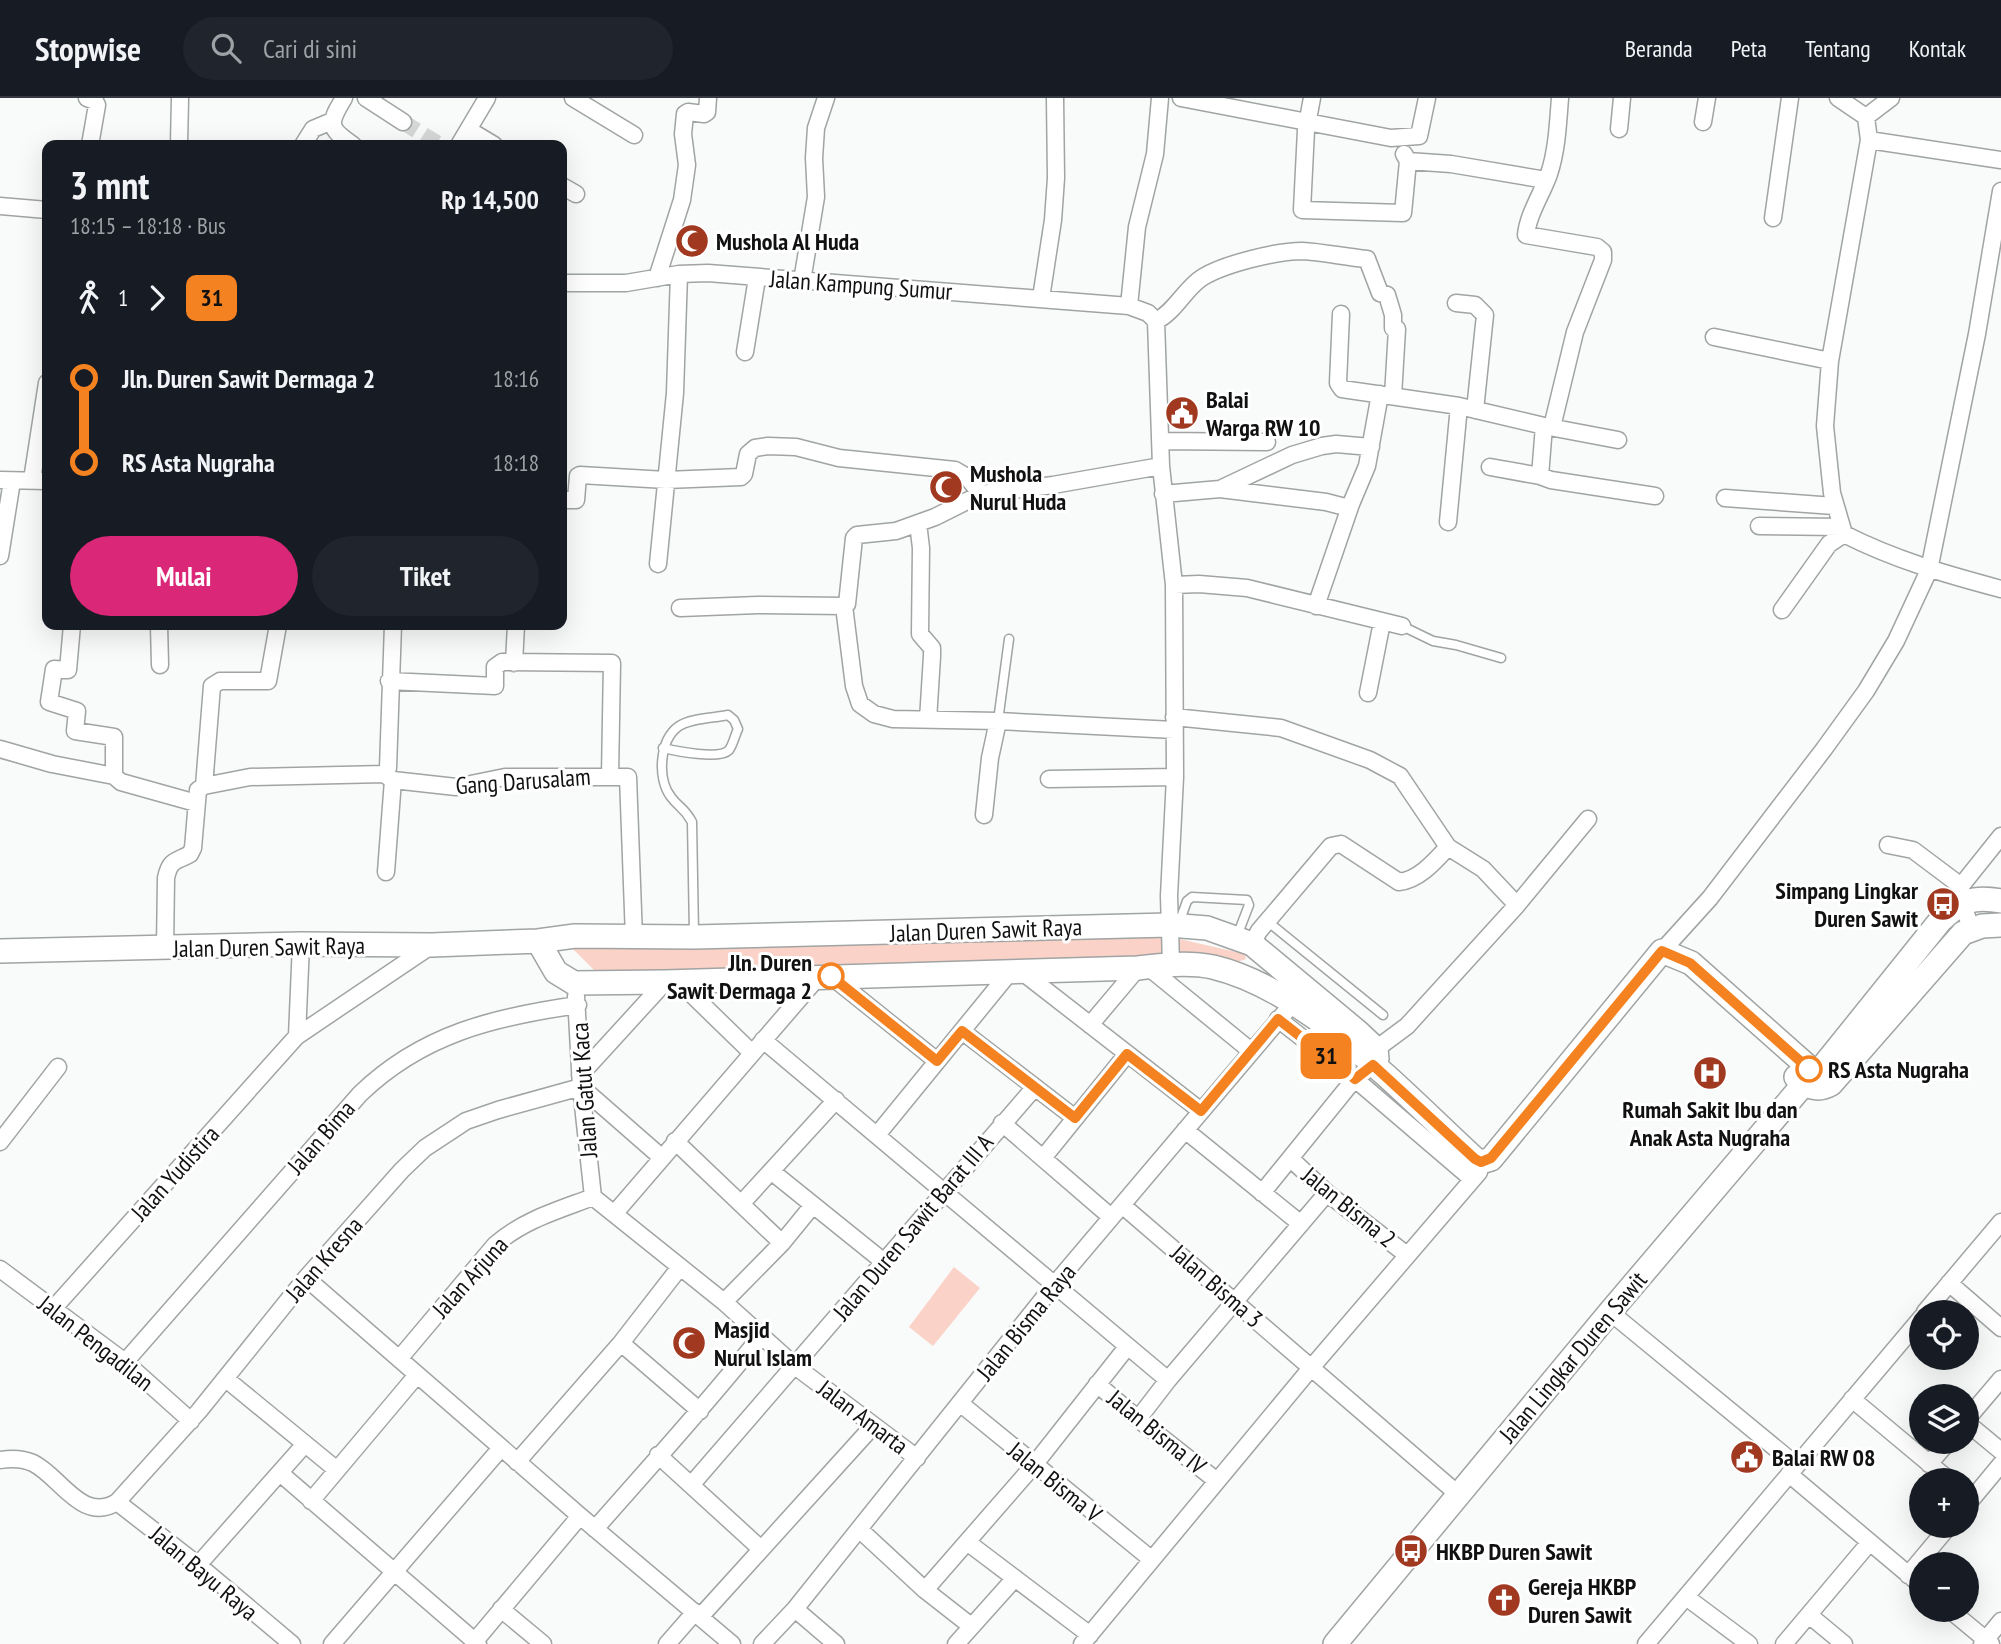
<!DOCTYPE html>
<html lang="id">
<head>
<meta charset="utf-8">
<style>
  :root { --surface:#171b24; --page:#20242c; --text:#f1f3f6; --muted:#9ea1a6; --line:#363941; --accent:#db2777 }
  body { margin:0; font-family:"PT Sans Narrow",sans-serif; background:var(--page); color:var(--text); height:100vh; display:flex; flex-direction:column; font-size:26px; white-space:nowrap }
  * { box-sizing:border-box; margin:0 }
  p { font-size:23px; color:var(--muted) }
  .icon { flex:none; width:38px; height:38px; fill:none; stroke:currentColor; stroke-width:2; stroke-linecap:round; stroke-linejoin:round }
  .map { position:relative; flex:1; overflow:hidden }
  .panel { position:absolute; left:42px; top:42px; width:525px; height:490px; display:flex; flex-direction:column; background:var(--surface); border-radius:14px; box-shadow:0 7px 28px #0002 }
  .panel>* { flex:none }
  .badge { padding:0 14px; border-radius:10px; font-size:24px; line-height:46px }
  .controls { position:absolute; left:1909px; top:1202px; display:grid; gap:14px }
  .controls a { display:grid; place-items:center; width:70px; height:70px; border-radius:50%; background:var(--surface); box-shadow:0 7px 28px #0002; font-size:35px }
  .map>.badge { position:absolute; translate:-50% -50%; box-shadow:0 0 0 4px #fff }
  .legs { display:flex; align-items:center; gap:10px; height:77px; padding:0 28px; font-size:23px }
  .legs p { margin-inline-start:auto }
  .overview { display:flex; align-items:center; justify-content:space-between; height:119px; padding:0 28px }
  h1 { font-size:38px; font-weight:700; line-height:52px }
  .primary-button { display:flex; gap:14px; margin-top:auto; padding:14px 28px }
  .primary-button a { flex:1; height:80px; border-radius:42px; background:var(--accent); color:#fff; font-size:28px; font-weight:700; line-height:80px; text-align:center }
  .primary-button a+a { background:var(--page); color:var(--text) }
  ul { padding:0 28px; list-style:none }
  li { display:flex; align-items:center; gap:24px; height:84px; font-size:26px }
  li i { display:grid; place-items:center; width:10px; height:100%; margin:0 9px; background:currentColor }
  li i::after { content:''; width:18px; height:18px; margin:-9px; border:5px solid; border-radius:50%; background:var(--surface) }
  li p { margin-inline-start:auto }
  li:first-child i { background:linear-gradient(#0000 50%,currentColor 0) }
  li:last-child i { background:linear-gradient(currentColor 50%,#0000 0) }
  header { display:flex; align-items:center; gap:42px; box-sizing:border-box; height:98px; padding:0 35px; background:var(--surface); border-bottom:2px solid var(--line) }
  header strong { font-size:33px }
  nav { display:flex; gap:38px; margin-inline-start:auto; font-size:24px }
  .search { width:490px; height:63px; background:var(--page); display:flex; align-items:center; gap:18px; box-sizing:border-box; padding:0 24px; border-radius:38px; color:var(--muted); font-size:26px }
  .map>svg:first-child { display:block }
  .green { fill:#fbd2c8 }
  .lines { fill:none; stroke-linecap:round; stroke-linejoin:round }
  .street-tunnel { stroke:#d5d8d6; stroke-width:16; stroke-dasharray:16 8; stroke-linecap:butt }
  .lane-casing { stroke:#a0a4a2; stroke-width:11 }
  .street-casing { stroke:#a0a4a2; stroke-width:19 }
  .secondary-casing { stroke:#a0a4a2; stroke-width:26 }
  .lane { stroke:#fff; stroke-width:8 }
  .street { stroke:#fff; stroke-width:16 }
  .secondary { stroke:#fff; stroke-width:23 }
  .line-1-casing { stroke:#fff; stroke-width:16 }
  .line-1 { stroke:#f58220; stroke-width:10 }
  .stop-1-dot { fill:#fff; stroke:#f58220; stroke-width:3.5 }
  .labels { text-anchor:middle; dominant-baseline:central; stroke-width:6; stroke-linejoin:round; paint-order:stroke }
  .poi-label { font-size:24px; font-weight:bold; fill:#101110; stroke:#fff; text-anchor:start }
  .street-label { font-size:24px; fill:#101110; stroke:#fff }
  .stop-label { font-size:24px; font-weight:bold; fill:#101110; stroke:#fff; text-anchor:end }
</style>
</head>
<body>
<header>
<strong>Stopwise</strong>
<div class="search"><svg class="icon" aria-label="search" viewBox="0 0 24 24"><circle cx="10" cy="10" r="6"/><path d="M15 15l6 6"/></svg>Cari di sini</div>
<nav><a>Beranda</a><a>Peta</a><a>Tentang</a><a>Kontak</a></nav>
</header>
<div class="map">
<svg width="2001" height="1546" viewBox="0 0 2001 1546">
  <rect width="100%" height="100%" fill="#f8fbf9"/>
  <path class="green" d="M1140,832L1245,856L1246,861L1237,864L596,874L571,849Z
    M954,1169L980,1190L933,1248L909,1229Z"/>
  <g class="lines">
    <path class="street-tunnel" d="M403,24L440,47"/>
    <g class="lane-casing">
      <path id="lane" d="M1402,528L1433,543L1456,547L1501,560
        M998,623L1009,541
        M663,650C676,653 720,662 729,652C733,647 735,637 738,631L734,622L728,617C714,620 691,620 679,628C659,642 657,681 671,699C679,710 684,709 692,724L694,836
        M1267,823L1383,917
        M1179,825L1187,803L1192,799L1247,802L1249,807L1237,838"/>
    </g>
    <g class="street-casing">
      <path id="street" d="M87,0L95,3L97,7L90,47
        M344,0C328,26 328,30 353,47
        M366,0L403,24
        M573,0L634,37
        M1181,0L1391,40L1419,38L1427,0
        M1312,0L1306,32L1302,112L1403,115L1408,63
        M1838,0L1866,19L1869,42L1830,263L1825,328L1832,395L1844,436C1895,462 1945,476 2001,491
        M1866,19L1891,0
        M1703,24L1707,0
        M1619,31L1622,0
        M469,32L494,47
        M1869,42L2001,62
        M179,47L180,0
        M303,47L313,31L332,23
        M459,47L487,0
        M1404,56L1408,63L1451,66L1546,82
        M562,88L576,96
        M0,108L47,112
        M1773,120L1790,0
        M657,180L682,102L687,67L683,36L685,16L688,14L704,16L707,14L708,0
        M802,183L816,99L814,60L816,30L826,0
        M562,185H626L679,176L708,175L1129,208L1148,215L1156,223
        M1041,200L1053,122L1056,80L1055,0
        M1456,205L1475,207L1485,217L1475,312
        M1129,208L1137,129L1155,56L1160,0
        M1341,216L1338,285L1342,291L1459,308L1544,328L1540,378L1551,382L1655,398
        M1156,223L1161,368L1174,487L1175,679L1169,798L1171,866
        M1156,223C1175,214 1185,190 1203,179C1225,166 1276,153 1302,153C1323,154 1345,159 1367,161L1380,195L1387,197L1393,217V230L1397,231L1393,298
        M1714,239L1830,263
        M745,254L757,180
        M1544,328L1618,342
        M1552,329L1575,234L1603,162V154L1597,149L1526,137C1528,116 1542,96 1549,76C1557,52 1558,25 1560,0
        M1160,343L1267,344
        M1490,369L1540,378
        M0,382L47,383
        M32,382L47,285
        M1220,391L1326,404L1349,410
        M1163,396L1220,391L1292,357L1322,348L1336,346L1371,349
        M1725,400L1834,408
        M562,402H576L578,378L580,377L666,382L741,379L744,376L748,356L755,350L768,348L796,349L839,360L955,372L967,379L981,396
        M1448,424L1459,308
        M918,425L921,450L920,536L932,550V558L928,622
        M1759,428L1841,429
        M0,458L12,383
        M658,466L675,295L679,176
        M1174,487L1199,486L1247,490L1402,528
        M844,508L854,588L860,606L874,616L893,621L998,623L1174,632
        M1316,508L1351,406L1367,368L1380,296
        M680,510L758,507L844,508L847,506L854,440L857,437L896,433L935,419L981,396L1053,387L1161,368
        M1782,512L1829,446L1844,436
        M72,527L68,572L54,571L49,604L77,613L75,633L114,639V678
        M159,527L160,567
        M514,565L516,527
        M389,583L495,588V569L502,564L612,565L610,678
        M1368,595L1382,524
        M1174,619L1281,630L1370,662L1400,678L1448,749L1483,771L1517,807L1588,721
        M0,651L52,666L114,678L121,684L196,705
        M384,676L393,682L456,689L505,679H628L634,840
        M384,676L388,670L393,527
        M1049,681L1175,679
        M204,688L212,588L220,583H268L278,527
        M984,717L990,660L998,623
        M1888,747L1913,752L1961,788
        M386,774L393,682
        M1971,830L1962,804L1961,788L2001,738
        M1252,846L1259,833L1331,748L1341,746L1399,784C1419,782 1435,763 1448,749
        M165,851L166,780C170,761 176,764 190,756L193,750L198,692L204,688L250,679L384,676
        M1662,853L1710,800L1824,651L1866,593L1896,543L1929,472L1977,236L2001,93
        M1148,869L1251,953
        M1021,873L1201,1013
        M831,878L937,963
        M679,884L752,955
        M576,898L581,989L593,1099
        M1278,921L1355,981L1472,1081
        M1090,927L1138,870
        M962,933L1075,1020
        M297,938L301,846
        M763,942L1168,1282
        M1376,951L1407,928L1517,807
        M580,977L665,884
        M1002,1025L1111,1119
        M1185,1032L1301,1126
        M877,1037L1010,874
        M675,1043L782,1145
        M0,1044L58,969
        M1043,1060L1127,956
        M1291,1061L1327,1095L1407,1157
        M771,1073L884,1164
        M1262,1095L1348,989L1364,974
        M593,1099L724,1204L795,1268L917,1360
        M741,1106L836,1002
        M1122,1107L1459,1397
        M614,1116L818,879
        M0,1171L125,1264L191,1323
        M306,1180L580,1418L732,1546
        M1949,1185L2001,1230
        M724,1204L782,1145L813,1107
        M53,1211L297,938L432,847
        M1610,1214L1796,1367
        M1925,1214L2001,1124
        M621,1245L700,1313
        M399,1261L495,1147C523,1122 559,1112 593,1099
        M125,1264L360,996C422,936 494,919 578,907
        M226,1281L337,1372
        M1097,1286L1138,1321L1217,1383
        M1852,1301L1949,1382
        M961,1306L1151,1461
        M1138,1321L1168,1282L1327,1095
        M1967,1321L2001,1281
        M1967,1325L2001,1353
        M658,1357L761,1451
        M0,1362C12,1360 22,1360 33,1365C60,1378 82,1426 117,1404L199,1313L306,1180L402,1072L425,1050L466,1023L498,1012L581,989L661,1059
        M517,1364L621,1245L680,1169
        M1929,1366L1948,1344
        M280,1375L478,1546
        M1789,1376L1922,1488
        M692,1386L1035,989
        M1972,1401L2001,1366
        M311,1403L417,1277
        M117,1404L198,1467L292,1546
        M595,1431C651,1367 709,1304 761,1238
        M859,1431L925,1492L971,1528
        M967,1444L1090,1537
        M198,1467L305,1346
        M1908,1477L1949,1428
        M925,1492L1034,1367L1127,1249
        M1686,1499L1749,1546
        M501,1511L543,1546
        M795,1511L836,1546
        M1950,1512L1991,1546
        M1809,1517L1844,1546
        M700,1519L873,1328
        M475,1543L580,1418
        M332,1546L501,1350
        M667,1546L695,1514
        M762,1546L795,1511L1055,1186L1293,905
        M956,1546L1015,1480
        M1082,1546L1311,1270L1479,1074L1481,1064
        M1646,1546L1922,1219
        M1784,1546L1870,1444
        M1982,1546L2001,1523"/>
    </g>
    <g class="secondary-casing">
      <path id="secondary" d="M538,843L556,874L574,885L665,884L1138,870C1162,867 1188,864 1213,869C1309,892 1403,995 1475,1061L1481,1064L1491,1061L1662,853L1691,865L1814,974
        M0,853L301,846L432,847L538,843L575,838L694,839L1169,827L1207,830L1252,846L1358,934L1376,951L1377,961
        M1796,979C1807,989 1817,994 1831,986L1963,835L1982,828L2001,827
        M1335,1546L1610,1214L1814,974L1821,971L1940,823C1961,803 1972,798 2001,803"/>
    </g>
    <use href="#lane" class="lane"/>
    <use href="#street" class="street"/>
    <use href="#secondary" class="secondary"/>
  </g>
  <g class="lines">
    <g class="line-1-casing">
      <path id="line-1" d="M831,878L937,963L962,933L1075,1020L1127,956L1201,1013L1278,921L1355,981L1373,967L1475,1061L1481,1064L1491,1060L1662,853L1690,865L1809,971"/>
    </g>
    <use href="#line-1" class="line-1"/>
  </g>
  <defs>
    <g id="mosque-disc" transform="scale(1.75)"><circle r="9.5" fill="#a13820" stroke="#fff"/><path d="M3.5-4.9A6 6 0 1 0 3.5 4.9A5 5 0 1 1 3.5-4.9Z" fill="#fff"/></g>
    <g id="civic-disc" transform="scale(1.75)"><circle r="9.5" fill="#a13820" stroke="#fff"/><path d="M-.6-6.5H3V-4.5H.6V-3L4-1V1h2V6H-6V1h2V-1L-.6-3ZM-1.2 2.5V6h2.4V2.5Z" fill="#fff"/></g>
    <g id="bus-disc" transform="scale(1.75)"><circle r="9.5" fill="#a13820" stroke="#fff"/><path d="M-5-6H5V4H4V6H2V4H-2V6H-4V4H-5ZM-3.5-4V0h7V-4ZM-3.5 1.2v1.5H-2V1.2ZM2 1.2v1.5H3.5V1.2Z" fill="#fff"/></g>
    <g id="hospital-disc" transform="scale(1.75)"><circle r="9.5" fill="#a13820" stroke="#fff"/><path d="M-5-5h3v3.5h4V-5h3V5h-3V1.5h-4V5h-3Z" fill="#fff"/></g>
    <g id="church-disc" transform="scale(1.75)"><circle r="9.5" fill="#a13820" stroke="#fff"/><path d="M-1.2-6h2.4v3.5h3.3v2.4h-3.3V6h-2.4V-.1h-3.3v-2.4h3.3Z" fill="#fff"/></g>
  </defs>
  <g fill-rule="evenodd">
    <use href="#mosque-disc" x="692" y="143"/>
    <use href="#civic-disc" x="1182" y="315"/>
    <use href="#mosque-disc" x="946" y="389"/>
    <use href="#bus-disc" x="1943" y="806"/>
    <use href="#hospital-disc" x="1710" y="975"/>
    <use href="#mosque-disc" x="689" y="1245"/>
    <use href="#civic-disc" x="1747" y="1359"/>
    <use href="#bus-disc" x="1411" y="1453"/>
    <use href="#church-disc" x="1504" y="1502"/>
  </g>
  <g class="stop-1-dot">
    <circle cx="831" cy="878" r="12"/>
    <circle cx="1809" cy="971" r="12"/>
  </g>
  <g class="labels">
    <g class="poi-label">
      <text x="716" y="143">Mushola Al Huda</text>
      <text x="1206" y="301">Balai<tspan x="1206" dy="28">Warga RW 10</tspan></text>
      <text x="970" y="375">Mushola<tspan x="970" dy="28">Nurul Huda</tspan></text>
      <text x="1918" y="792" text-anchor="end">Simpang Lingkar<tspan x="1918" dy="28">Duren Sawit</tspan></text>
      <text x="1710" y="1011" text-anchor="middle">Rumah Sakit Ibu dan<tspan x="1710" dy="28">Anak Asta Nugraha</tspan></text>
      <text x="714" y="1231">Masjid<tspan x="714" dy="28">Nurul Islam</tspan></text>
      <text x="1772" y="1359">Balai RW 08</text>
      <text x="1436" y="1453">HKBP Duren Sawit</text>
      <text x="1528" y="1488">Gereja HKBP<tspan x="1528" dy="28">Duren Sawit</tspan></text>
    </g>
    <g class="street-label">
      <text transform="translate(861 187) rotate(4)">Jalan Kampung Sumur</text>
      <text transform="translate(523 683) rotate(-4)">Gang Darusalam</text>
      <text transform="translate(986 832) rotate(-2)">Jalan Duren Sawit Raya</text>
      <text transform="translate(269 849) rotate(-1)">Jalan Duren Sawit Raya</text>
      <text transform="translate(584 992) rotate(-94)">Jalan Gatut Kaca</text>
      <text transform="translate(321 1039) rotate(-49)">Jalan Bima</text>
      <text transform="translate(175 1075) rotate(-48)">Jalan Yudistira</text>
      <text transform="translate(1349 1109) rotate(39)">Jalan Bisma 2</text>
      <text transform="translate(913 1129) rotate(-50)">Jalan Duren Sawit Barat III A</text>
      <text transform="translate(324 1161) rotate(-49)">Jalan Kresna</text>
      <text transform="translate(470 1179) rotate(-48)">Jalan Arjuna</text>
      <text transform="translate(1217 1188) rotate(41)">Jalan Bisma 3</text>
      <text transform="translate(1026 1224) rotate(-51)">Jalan Bisma Raya</text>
      <text transform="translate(96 1245) rotate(38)">Jalan Pengadilan</text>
      <text transform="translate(1573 1259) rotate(-50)">Jalan Lingkar Duren Sawit</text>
      <text transform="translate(863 1319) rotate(37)">Jalan Amarta</text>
      <text transform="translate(1157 1334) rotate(39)">Jalan Bisma IV</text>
      <text transform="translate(1055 1384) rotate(39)">Jalan Bisma V</text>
      <text transform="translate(204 1475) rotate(40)">Jalan Bayu Raya</text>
    </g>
    <g class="stop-label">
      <text x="812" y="864">Jln. Duren<tspan x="812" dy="28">Sawit Dermaga 2</tspan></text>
      <text x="1828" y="971" text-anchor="start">RS Asta Nugraha</text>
    </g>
  </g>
</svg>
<div class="controls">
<a><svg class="icon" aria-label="locate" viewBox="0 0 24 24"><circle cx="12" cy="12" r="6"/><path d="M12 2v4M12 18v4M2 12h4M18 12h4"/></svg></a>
<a><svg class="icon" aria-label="layers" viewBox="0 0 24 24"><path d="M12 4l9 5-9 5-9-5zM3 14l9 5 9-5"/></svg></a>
<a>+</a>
<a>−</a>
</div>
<b class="badge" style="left:1326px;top:958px;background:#f58220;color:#111">31</b>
<section class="panel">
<div class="overview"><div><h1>3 mnt</h1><p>18:15 – 18:18 · Bus</p></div><b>Rp 14,500</b></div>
<div class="legs"><svg class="icon" aria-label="walk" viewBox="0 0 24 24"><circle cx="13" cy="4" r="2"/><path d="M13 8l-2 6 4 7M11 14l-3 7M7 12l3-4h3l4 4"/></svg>1<svg class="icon" aria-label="forward" viewBox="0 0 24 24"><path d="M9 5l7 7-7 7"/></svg><b class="badge" style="background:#f58220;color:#111">31</b></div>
<ul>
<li><i style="color:#f58220"></i><b>Jln. Duren Sawit Dermaga 2</b><p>18:16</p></li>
<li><i style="color:#f58220"></i><b>RS Asta Nugraha</b><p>18:18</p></li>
</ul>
<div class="primary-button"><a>Mulai</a><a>Tiket</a></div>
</section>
</div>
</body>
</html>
